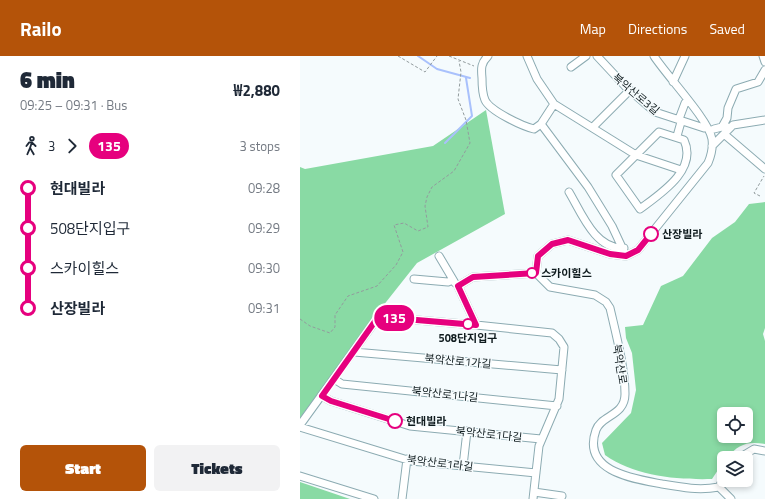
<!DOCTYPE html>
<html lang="en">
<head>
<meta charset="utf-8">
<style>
  :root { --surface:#fff; --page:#f2f2f3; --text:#1f2937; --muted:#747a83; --accent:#b45309 }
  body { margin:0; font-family:"Titillium Web","Noto Sans KR",sans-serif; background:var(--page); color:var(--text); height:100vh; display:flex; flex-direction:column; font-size:15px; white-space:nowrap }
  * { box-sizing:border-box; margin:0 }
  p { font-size:13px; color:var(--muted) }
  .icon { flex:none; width:22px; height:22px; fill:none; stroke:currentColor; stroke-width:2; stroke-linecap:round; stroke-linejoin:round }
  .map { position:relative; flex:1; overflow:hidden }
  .side { display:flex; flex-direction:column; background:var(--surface); width:300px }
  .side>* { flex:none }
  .badge { padding:0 8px; border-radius:13px; font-size:14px; line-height:26px }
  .fabs { position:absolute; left:417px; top:351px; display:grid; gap:8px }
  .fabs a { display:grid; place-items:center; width:36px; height:36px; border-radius:6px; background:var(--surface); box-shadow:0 2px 6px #0003; font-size:20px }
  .map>.badge { position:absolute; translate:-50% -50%; box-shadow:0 0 0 2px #fff }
  .legs { display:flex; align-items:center; gap:6px; height:44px; padding:0 20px; font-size:13px }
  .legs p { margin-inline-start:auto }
  .overview { display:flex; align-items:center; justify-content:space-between; height:68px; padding:0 20px }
  h1 { font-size:22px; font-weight:800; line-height:30px }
  .action { display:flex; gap:8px; margin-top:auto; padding:8px 20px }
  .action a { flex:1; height:46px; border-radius:6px; background:var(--accent); color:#fff; font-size:16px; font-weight:800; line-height:46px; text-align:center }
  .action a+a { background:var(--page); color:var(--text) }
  ul { padding:0 20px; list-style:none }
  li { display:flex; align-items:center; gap:14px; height:40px; font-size:15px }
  li i { display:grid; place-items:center; width:6px; height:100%; margin:0 5px; background:currentColor }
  li i::after { content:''; width:10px; height:10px; margin:-5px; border:3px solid; border-radius:50%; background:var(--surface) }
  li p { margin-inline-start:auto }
  li:first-child i { background:linear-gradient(#0000 50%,currentColor 0) }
  li:last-child i { background:linear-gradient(currentColor 50%,#0000 0) }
  header { display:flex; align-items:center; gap:24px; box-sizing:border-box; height:56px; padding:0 20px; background:var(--accent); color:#fff }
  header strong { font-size:19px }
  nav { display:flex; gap:22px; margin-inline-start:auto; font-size:14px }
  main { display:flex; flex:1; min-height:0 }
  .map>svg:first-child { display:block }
  .forest { fill:#89daa4; fill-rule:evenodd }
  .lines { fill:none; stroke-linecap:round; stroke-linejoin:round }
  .stream { stroke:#a9c1fc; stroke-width:2 }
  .minor-casing { stroke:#8cabb2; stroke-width:9 }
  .path { stroke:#929b9d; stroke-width:1; stroke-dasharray:3 2; stroke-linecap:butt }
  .minor { stroke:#fff; stroke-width:7 }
  .line-1-casing { stroke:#fff; stroke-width:9 }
  .line-1 { stroke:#e6007e; stroke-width:6 }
  .stop-1-dot { fill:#fff; stroke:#e6007e; stroke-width:2 }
  .labels { text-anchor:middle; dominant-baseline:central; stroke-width:3; stroke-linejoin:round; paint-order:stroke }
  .street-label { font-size:11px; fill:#0f1b1e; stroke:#f5fbfd }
  .stop-label { font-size:11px; font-weight:bold; fill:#0f1b1e; stroke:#f5fbfd; text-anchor:start }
</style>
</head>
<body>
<header>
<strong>Railo</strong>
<nav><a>Map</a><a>Directions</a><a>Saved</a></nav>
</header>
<main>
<section class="side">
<div class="overview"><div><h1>6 min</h1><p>09:25 – 09:31 · Bus</p></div><b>₩2,880</b></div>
<div class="legs"><svg class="icon" aria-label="walk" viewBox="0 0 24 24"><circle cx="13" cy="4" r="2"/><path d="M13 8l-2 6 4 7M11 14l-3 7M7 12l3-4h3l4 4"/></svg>3<svg class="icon" aria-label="forward" viewBox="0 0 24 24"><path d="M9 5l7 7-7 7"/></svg><b class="badge" style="background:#e6007e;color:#fff">135</b><p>3 stops</p></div>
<ul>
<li><i style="color:#e6007e"></i><b>현대빌라</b><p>09:28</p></li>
<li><i style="color:#e6007e"></i><span>508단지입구</span><p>09:29</p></li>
<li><i style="color:#e6007e"></i><span>스카이힐스</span><p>09:30</p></li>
<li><i style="color:#e6007e"></i><b>산장빌라</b><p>09:31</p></li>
</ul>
<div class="action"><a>Start</a><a>Tickets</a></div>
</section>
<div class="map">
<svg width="465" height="443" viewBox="0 0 465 443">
  <rect width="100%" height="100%" fill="#f5fbfd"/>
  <path class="forest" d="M186,54L205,158L117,207L75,260L0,362V111L5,113L133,90Z
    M465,146V272L463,278L465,285V388C448,385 438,388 427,402H424V405L412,423C377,424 334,420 305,399L302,387L331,357L336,334L332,297L326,282L325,271L343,269L361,230L383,220L412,182L435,166L449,148ZM424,358H446V380H424Z
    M0,426L50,443H0Z"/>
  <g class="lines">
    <path class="stream" d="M118,0L137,13L170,22
      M145,87L172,60L166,22"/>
    <g class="minor-casing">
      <path id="minor" d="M188,0C181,7 181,12 182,22C182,29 182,37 185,44C190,55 222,70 234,73L241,68L254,48
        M227,0L237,23L254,48L336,99L381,114
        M297,0L325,30L355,56L404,72
        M354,0C366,19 409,64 412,83C413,91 411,100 408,107L338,194L326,200L310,198L268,184L252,188L238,200L236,217L250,231L295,239L306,246L310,252C316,278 325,312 325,338C325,360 301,359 296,374C281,416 335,423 362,428C383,431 397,435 419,431L431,443
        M463,0L465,6
        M271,11L286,0
        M373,26L385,0
        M241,68L288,131L312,170L326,200
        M293,71L330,34
        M422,71L427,62L428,52L436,33L458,26L465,14
        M414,73L426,70
        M359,76L384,84C398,114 360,138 340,153L316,119Z
        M424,78L465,113
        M377,80L381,66L379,63L385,47L388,45
        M412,90L433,69L465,64
        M269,136C281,156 295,194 324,192
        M139,200L155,227
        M114,223L148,226L153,224
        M176,269L252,277L259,283L264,291L259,343L239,390L233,443
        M54,296L262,314
        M34,323L42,328L257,350
        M22,340L31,345L110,370L241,383
        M0,369L76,264L81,261L176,269L158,230L173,221L236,217
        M0,371L111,405L236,417
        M439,402L454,393L465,395
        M163,410L167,375
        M0,420L74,443
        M419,431L424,422
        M234,436L262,440
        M102,443L107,403"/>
    </g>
    <path class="path" d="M98,0L125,16L137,0
      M149,0L174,10
      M460,140L454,137L464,120
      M0,263L10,270L30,277L35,271V259L48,240L77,230L96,209L103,196L94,169L104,167L118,175L128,171L125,150L127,141L132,131L154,115L170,87L166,64L158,43L161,16L159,5"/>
    <use href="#minor" class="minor"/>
  </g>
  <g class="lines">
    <g class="line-1-casing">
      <path id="line-1" d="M95,365L31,345L22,340L76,264L81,261L176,269L158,230L173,221L236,217L238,200L252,188L268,184L310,198L326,200L338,194L351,178"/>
    </g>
    <use href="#line-1" class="line-1"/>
  </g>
  <g class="stop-1-dot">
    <circle cx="351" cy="178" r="7"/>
    <circle cx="232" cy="217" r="5"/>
    <circle cx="168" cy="268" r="5"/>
    <circle cx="95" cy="365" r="7"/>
  </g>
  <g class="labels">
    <g class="street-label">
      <text transform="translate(336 38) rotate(40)">북악산로3길</text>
      <text transform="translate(158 305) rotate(5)">북악산로1가길</text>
      <text transform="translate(320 308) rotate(81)">북악산로</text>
      <text transform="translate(145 338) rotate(6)">북악산로1나길</text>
      <text transform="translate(189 378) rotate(6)">북악산로1다길</text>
      <text transform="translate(140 407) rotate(7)">북악산로1라길</text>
    </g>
    <g class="stop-label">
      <text x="362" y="178">산장빌라</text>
      <text x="241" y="217">스카이힐스</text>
      <text x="168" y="282" text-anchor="middle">508단지입구</text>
      <text x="106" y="365">현대빌라</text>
    </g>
  </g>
</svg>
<div class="fabs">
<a><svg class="icon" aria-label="locate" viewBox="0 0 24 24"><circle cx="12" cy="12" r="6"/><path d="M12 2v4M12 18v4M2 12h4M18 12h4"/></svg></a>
<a><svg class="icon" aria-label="layers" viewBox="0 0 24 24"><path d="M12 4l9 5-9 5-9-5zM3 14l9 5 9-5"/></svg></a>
</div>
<b class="badge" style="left:94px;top:262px;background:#e6007e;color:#fff">135</b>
</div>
</main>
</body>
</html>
